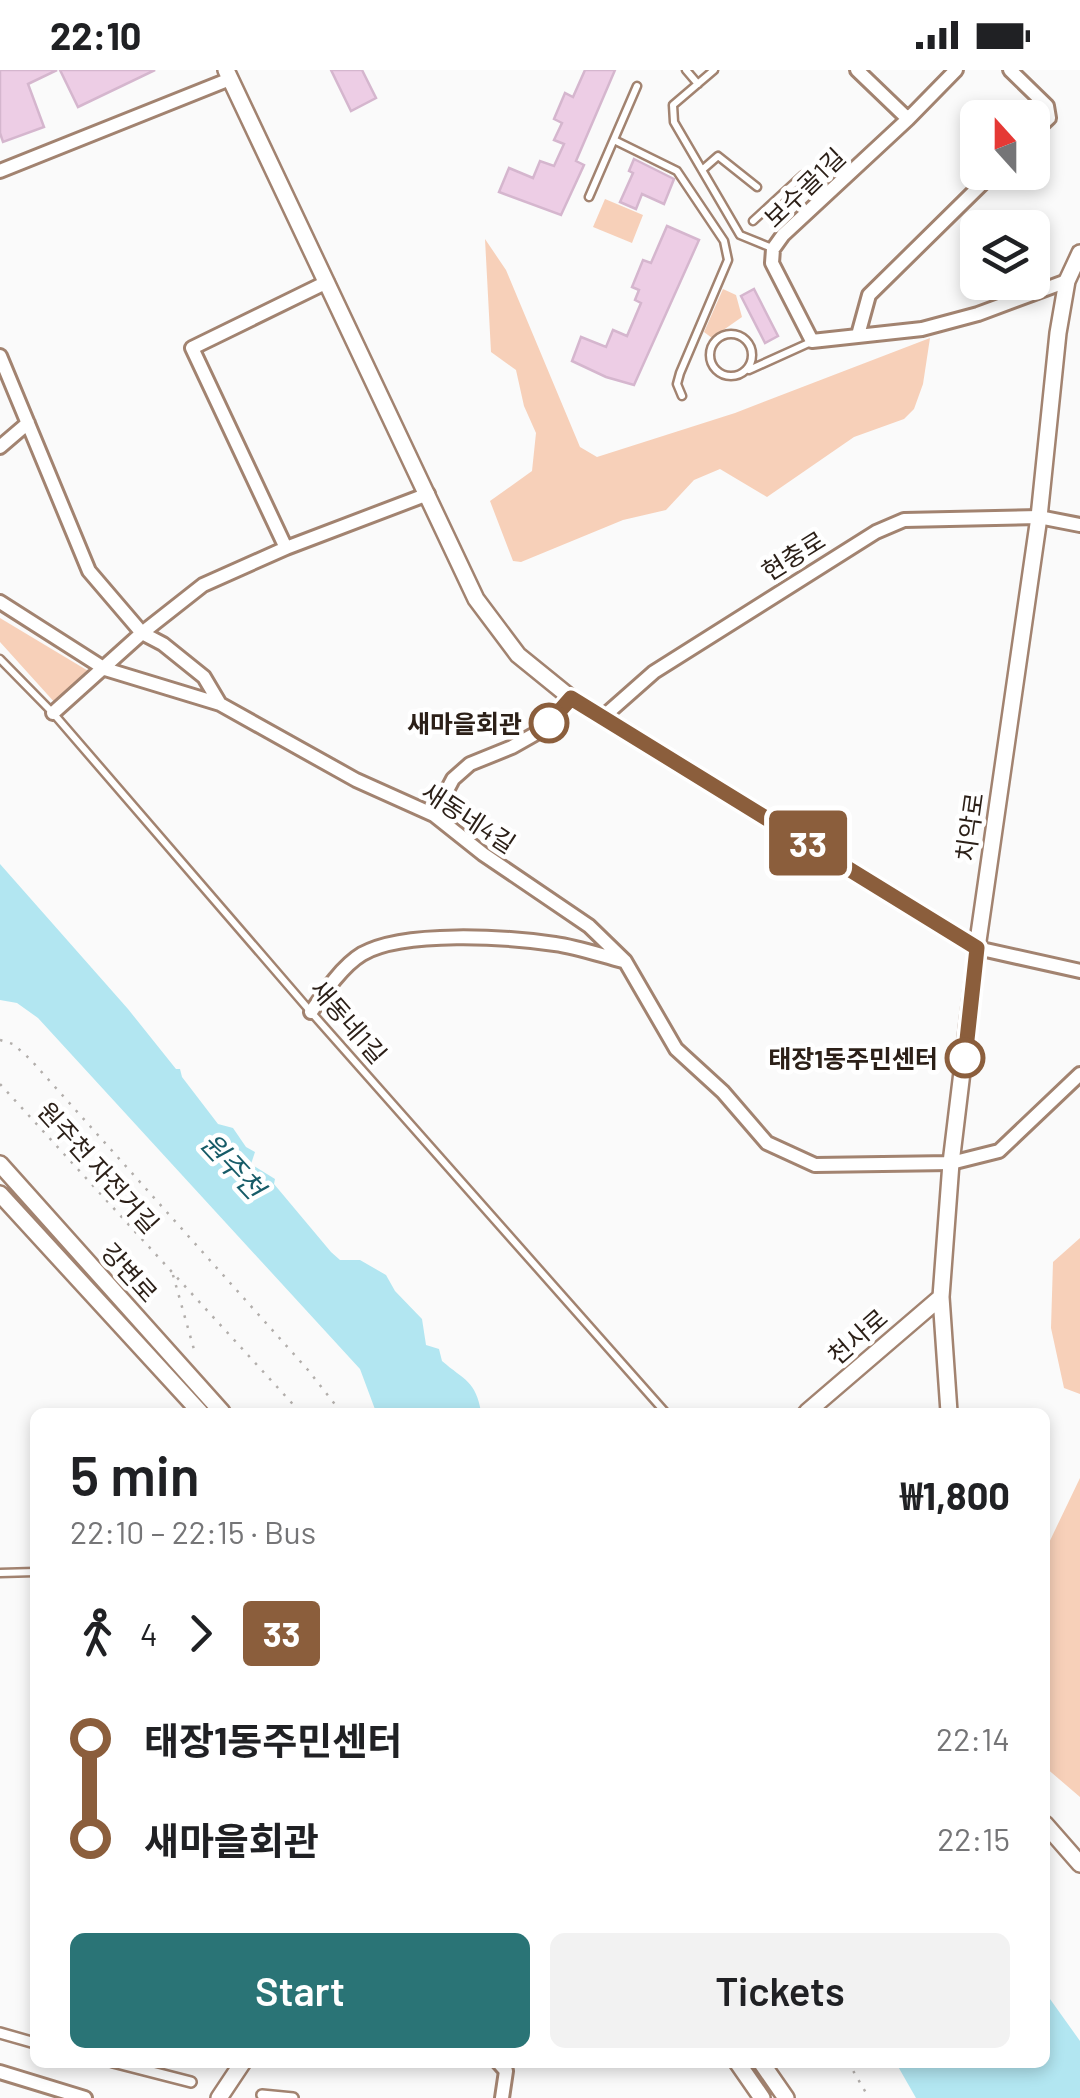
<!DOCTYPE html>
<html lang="en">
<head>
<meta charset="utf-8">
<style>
  :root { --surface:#fff; --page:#f2f2f2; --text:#202124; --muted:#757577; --accent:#2a7476 }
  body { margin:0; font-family:Barlow,"Noto Sans KR",sans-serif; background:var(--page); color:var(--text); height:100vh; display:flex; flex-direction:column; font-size:38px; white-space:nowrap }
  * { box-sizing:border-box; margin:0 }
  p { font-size:32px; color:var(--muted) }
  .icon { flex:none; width:55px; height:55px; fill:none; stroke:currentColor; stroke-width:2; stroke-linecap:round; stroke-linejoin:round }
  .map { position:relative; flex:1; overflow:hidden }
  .details { position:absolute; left:30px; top:1338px; width:1020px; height:660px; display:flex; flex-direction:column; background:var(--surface); border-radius:15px; box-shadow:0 5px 15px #0003 }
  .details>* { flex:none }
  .badge { padding:0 20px; border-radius:8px; font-size:35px; line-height:65px }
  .needle { width:65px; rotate:339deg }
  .controls { position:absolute; left:960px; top:30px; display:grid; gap:20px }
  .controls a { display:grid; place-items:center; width:90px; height:90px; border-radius:15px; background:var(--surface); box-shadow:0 5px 15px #0003; font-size:50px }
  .map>.badge { position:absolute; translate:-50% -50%; box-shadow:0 0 0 5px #fff }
  .legs { display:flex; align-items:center; gap:15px; height:110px; padding:0 40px; font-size:32px }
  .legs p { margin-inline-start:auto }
  .head { display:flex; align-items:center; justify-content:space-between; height:170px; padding:0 40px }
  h1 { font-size:55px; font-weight:600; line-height:75px }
  .primary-button { display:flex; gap:20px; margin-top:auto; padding:20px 40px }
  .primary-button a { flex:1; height:115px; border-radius:15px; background:var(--accent); color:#fff; font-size:40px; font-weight:600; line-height:115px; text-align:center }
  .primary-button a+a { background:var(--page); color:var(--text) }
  ul { padding:0 40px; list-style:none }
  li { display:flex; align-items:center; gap:35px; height:100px; font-size:38px }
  li i { display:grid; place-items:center; width:15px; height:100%; margin:0 12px; background:currentColor }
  li i::after { content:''; width:25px; height:25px; margin:-12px; border:8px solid; border-radius:50%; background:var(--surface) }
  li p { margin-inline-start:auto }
  li:first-child i { background:linear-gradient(#0000 50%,currentColor 0) }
  li:last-child i { background:linear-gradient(currentColor 50%,#0000 0) }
  .status { display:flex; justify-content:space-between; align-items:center; height:70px; padding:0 50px; background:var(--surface); direction:ltr }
  .status svg { height:28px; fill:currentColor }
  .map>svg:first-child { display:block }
  .green { fill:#f7d0b9 }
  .water { fill:#b2e6f1 }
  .building { fill:#edcde5; stroke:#d5b6ce; stroke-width:2.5 }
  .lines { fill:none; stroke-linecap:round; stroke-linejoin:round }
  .service-casing { stroke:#a28370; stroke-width:11 }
  .pedestrian-casing { stroke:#a28370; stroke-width:14 }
  .minor-casing { stroke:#a28370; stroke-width:18 }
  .tertiary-casing { stroke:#a28370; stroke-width:20 }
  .path { stroke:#b2aeab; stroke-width:2.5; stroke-dasharray:2.5 8; stroke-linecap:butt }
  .service { stroke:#fff; stroke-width:6 }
  .pedestrian { stroke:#fff; stroke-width:9 }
  .minor { stroke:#fff; stroke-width:12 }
  .tertiary { stroke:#fff; stroke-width:15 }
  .line-1-casing { stroke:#fff; stroke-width:22 }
  .line-1 { stroke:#8b5e3c; stroke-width:15 }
  .stop-1-dot { fill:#fff; stroke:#8b5e3c; stroke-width:5 }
  .labels { text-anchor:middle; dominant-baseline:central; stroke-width:9; stroke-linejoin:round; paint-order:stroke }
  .street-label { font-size:25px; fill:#2c2018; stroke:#fff }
  .stop-label { font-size:25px; font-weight:bold; fill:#2c2018; stroke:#fff; text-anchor:end }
  .water-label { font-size:28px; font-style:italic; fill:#175c68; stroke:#fff }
</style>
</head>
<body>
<div class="status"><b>22:10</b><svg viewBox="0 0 49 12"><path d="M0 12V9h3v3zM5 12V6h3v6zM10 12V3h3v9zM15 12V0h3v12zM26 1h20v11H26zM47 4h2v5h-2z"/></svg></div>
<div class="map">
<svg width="1080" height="2028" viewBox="0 0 1080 2028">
  <rect width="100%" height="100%" fill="#fafafa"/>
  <path class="green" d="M605,129L643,145L632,173L593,157Z
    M485,169L506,200L580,377L597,387L735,343L930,268L923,314L914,339L904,349L854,367L767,427L720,399L694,410L666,440L623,450L521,492L513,491L490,431L532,401L536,363L524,336L516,300L491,282Z
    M723,219L736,225L742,247L712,268L704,262Z
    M0,548L90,602L56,634L0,572Z
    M1080,1168V1324L1064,1318L1051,1258L1053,1192Z
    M1080,1408V1727L1045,1697V1481Z"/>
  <path class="water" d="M0,794L128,939L176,999H180L182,1007L218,1054L233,1058L246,1077L255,1082L251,1094L275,1109L274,1114L331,1182L340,1190H360L386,1205L395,1221L422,1249L426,1275L439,1279L442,1291C464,1310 476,1311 481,1342H376L360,1299L38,948L17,933L0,930Z
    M1045,1922L1080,1971V2028H916L896,1993L1045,1992Z"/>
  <path class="building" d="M0,0H57L28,14L44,57L3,72L0,63Z
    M60,0H155L78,37Z
    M331,0H362L376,28L351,41Z
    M585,0H615L576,91L584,95L561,145L499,122L509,98L533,108L540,91L554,96L564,74L554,70L562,53L554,49L565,23L573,27Z
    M634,89L674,109L664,134L642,124L636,139L620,132L633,103L629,101Z
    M667,156L699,170L634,315L606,307L572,291L581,267L606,277L613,260L627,266L641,233L635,230L639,220L632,217L643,190L651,193Z
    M754,219L778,266L765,273L741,226Z"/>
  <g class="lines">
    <g class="service-casing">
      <path id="service" d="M686,0L698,14
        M714,0L673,35L674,52L740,165L772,178
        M614,70L677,101L724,171L728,190L680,303L677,314L682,326
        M702,100L718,86L757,117
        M589,127L637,16
        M753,151L803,105L816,104
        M710 285a21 21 0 1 1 42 0a21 21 0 1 1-42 0Z
        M749,300L811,272
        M0,589L53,643L311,942L665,1342
        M0,1503L35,1502"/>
    </g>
    <g class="pedestrian-casing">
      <path id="pedestrian" d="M0,1963L35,1973
        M113,1992L191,2012
        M262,2025L293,2028"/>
    </g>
    <g class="minor-casing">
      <path id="minor" d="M857,0L908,49
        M956,0L908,49L783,165L773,179L772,193L812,271L922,259L978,244L1067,211
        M1010,0L1047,36L1049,48L1032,64
        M0,101L230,9
        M858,265L869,225L994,102
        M0,286L89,501L142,563L163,574L204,607L220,634L356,710L434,745L483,784L589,856L625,891L676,979L723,1022L767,1073L815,1095L951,1093L999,1081L1080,1004
        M0,377L28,353
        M286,478L192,278L327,212
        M0,532L105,599L220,634
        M53,643L142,563L203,515L286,478L428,424
        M603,647L654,602L876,462L904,450L1039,447L1080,455
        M434,745L453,709L470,694L512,677L542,660L571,628
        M977,878L1080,901
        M311,942C324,923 342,896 362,884C404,860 508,867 555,874C577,877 600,885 623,891
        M498,1992L506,2001L502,2028
        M0,2002L85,2028"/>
    </g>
    <g class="tertiary-casing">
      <path id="tertiary" d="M226,0L476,529L518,585L571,628L977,878
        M0,1094L222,1342
        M0,1124L200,1342
        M807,1342L941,1227
        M949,1342L941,1227L951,1093L977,878L1039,447L1058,263L1067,211L1080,183
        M1045,1754L1080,1794
        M737,1992L762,2028
        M761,1992L786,2028
        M219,2028L243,1992"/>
    </g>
    <path class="path" d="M0,970L13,974L30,989L308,1300L341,1342
      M0,1014L300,1342
      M173,1205L195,1283
      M848,1992L869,2028"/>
    <use href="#service" class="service"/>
    <use href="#pedestrian" class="pedestrian"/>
    <use href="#minor" class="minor"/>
    <use href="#tertiary" class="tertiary"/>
  </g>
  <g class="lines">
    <g class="line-1-casing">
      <path id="line-1" d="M549,653L571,628L977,878L965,988"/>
    </g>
    <use href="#line-1" class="line-1"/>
  </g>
  <g class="stop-1-dot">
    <circle cx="549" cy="653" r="18"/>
    <circle cx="965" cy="988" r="18"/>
  </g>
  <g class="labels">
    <g class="street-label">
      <text transform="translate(804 117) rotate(-44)">보수골1길</text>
      <text transform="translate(793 485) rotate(-32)">현충로</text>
      <text transform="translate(469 747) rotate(33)">새동네4길</text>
      <text transform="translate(969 757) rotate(-82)">치악로</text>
      <text transform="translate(349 951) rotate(49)">새동네1길</text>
      <text transform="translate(99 1097) rotate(48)">원주천 자전거길</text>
      <text transform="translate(130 1202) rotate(48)">강변로</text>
      <text transform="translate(857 1266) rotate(-41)">천사로</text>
    </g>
    <g class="stop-label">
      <text x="522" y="653">새마을회관</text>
      <text x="938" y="988">태장1동주민센터</text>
    </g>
    <g class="water-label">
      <text transform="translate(233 1095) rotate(47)">원주천</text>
    </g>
  </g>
</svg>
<div class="controls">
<a><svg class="needle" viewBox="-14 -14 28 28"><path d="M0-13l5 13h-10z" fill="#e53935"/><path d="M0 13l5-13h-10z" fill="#757577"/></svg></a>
<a><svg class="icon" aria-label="layers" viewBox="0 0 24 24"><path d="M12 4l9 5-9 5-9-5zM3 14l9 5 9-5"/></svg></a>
</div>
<b class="badge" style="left:808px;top:773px;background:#8b5e3c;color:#fff">33</b>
<section class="details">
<div class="head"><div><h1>5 min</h1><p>22:10 – 22:15 · Bus</p></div><b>₩1,800</b></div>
<div class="legs"><svg class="icon" aria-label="walk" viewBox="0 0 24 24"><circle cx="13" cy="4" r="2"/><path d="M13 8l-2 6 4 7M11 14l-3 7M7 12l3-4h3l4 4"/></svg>4<svg class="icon" aria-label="forward" viewBox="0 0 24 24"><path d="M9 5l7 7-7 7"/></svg><b class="badge" style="background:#8b5e3c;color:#fff">33</b></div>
<ul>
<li><i style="color:#8b5e3c"></i><b>태장1동주민센터</b><p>22:14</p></li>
<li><i style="color:#8b5e3c"></i><b>새마을회관</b><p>22:15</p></li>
</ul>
<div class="primary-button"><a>Start</a><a>Tickets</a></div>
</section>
</div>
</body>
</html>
